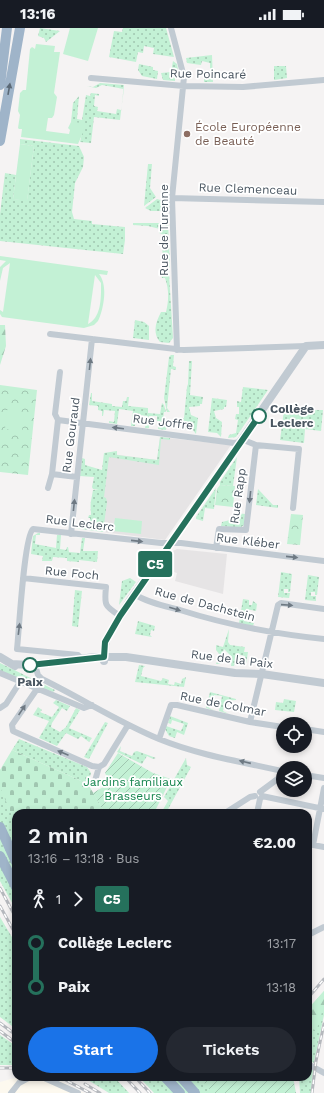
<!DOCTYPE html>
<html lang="en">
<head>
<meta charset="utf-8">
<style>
  :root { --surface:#171b24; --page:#242831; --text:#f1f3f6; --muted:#9ea1a6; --accent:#1a73e8 }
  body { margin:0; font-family:"Work Sans",sans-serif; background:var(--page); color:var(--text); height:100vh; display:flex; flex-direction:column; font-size:15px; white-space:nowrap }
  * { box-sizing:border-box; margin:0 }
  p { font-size:13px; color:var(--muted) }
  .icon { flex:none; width:22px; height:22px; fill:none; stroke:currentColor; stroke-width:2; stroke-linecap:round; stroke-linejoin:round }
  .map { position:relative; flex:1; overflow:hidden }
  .sheet { position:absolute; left:12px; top:781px; width:300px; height:272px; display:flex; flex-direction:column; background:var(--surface); border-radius:12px; box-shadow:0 2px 6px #0003 }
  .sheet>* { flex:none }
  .badge { padding:0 8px; border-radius:3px; font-size:14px; line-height:26px }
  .tools { position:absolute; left:276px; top:689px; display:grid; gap:8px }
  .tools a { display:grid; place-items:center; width:36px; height:36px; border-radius:50%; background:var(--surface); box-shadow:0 2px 6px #0003; font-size:20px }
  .map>.badge { position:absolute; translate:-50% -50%; box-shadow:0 0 0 2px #fff }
  .legs { display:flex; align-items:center; gap:6px; height:44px; padding:0 16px; font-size:13px }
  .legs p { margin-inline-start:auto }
  .summary { display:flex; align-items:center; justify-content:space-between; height:68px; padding:0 16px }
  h1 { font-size:22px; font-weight:600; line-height:30px }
  .button { display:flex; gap:8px; margin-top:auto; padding:8px 16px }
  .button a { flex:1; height:46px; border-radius:24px; background:var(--accent); color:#fff; font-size:16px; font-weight:600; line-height:46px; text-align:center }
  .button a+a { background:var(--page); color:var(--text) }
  ul { padding:0 16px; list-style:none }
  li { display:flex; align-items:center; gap:14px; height:44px; font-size:15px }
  li i { display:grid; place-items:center; width:6px; height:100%; margin:0 5px; background:currentColor }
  li i::after { content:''; width:10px; height:10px; margin:-5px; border:3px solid; border-radius:50%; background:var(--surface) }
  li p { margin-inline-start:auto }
  li:first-child i { background:linear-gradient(#0000 50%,currentColor 0) }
  li:last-child i { background:linear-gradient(currentColor 50%,#0000 0) }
  .status { display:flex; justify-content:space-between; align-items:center; height:28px; padding:0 20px; background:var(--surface); direction:ltr }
  .status svg { height:11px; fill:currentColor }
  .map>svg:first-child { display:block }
  .commercial { fill:#fdf9ef }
  .education { fill:#e6e4e5 }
  .grass { fill:url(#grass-dots) }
  .forest { fill:url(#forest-firs) }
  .cemetery { fill:url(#cemetery-stones) }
  .park { fill:url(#park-crowns) }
  .garden { fill:url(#garden-furrows) }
  .pitch { fill:#c3f1d5; fill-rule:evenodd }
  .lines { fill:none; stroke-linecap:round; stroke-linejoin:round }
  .minor { stroke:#c1cad2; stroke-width:6 }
  .tertiary { stroke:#c1cad2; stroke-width:8 }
  .trunk { stroke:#9fb4c9; stroke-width:10 }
  .rail-casing { stroke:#b5b8bd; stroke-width:3 }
  .rail { stroke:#fff; stroke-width:1.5; stroke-dasharray:4.5; stroke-linecap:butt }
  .oneway { fill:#5b6976 }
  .oneway2 { fill:#6e7983 }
  .line-1-casing { stroke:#fff; stroke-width:9 }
  .line-1 { stroke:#25715c; stroke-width:6 }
  .education-dot { fill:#8d6e63; stroke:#fff; stroke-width:1.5 }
  .stop-1-dot { fill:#fff; stroke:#25715c; stroke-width:2 }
  .labels { text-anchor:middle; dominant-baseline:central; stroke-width:3.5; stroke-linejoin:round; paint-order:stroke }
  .street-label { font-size:12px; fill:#4a5661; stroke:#fff }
  .education-label { font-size:12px; fill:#785e54; stroke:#fff; text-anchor:start }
  .stop-label { font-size:12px; font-weight:bold; fill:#4a5661; stroke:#fff; text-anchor:start }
  .park-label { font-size:12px; fill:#17864f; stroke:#fff }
</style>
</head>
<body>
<div class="status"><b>13:16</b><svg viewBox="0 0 49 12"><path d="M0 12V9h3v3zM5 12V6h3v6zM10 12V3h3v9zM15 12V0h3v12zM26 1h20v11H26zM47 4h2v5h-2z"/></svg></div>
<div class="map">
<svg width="324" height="1065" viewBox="0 0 324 1065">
  <defs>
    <pattern id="grass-dots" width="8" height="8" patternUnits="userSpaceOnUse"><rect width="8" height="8" fill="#c3f1d5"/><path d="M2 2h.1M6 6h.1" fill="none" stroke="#a0c6b0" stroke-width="1.8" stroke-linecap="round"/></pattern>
    <pattern id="forest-firs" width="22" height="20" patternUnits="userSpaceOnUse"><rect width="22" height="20" fill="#c3f1d5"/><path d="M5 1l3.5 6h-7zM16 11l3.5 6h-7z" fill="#a0c6b0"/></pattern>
    <pattern id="cemetery-stones" width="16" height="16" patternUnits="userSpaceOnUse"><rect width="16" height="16" fill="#c3f1d5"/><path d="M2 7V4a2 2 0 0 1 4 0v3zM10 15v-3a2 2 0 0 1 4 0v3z" fill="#a0c6b0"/></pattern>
    <pattern id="park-crowns" width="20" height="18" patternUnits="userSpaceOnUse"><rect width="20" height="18" fill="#c3f1d5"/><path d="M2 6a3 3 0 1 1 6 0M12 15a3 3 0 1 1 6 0" fill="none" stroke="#a0c6b0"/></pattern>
    <pattern id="garden-furrows" width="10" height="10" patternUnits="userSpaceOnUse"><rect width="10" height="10" fill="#c3f1d5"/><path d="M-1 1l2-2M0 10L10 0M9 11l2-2" fill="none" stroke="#a0c6b0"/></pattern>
  </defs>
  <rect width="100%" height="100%" fill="#f5f3f3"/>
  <path class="commercial" d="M18,1049H53L84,1065H0V1054Z"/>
  <path class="education" d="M160,409L231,417L165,512L103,504L104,425L157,432Z
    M177,521L227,526L223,566L175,553L177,545L161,540L171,524Z"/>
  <path class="grass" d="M40,0L60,3L46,14L44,10L38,8Z
    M123,0H166L174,29L153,26L154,20L144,18L143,25L138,24L136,34L109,29L114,3L122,4Z
    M212,27L213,54H204V49L210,50V35L202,33L201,37L187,35L186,30Z
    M173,33L177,36L179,47L175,49V53L163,52L161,45L171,44Z
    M139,36L153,39V42L158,43L157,51L142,48L138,42Z
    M274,38H286L287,50L274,52Z
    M100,55L124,57L120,92L94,89L91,115L80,114L83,100L71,94L73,75L79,68L77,91L82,92L86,67L90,68L91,65L99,66V68L95,67L94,78L98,79L97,83L116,86L117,81L121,82L124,61L102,57L96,60L86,58L93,59Z
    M20,111L79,118L84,129L83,139L75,155L72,184L74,191L92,193V196L125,199V212L123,226L0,213V186L5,145L16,147L13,171L27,172L34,118L20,116Z
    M148,136H152L150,160L156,169L144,178Z
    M157,171L167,174V183H151L145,180Z
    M133,195H168L170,238L169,240L163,241L162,206L159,205L160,201L148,198L133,197Z
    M161,246H169L173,310L169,315L160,314C152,304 156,294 161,284H166C169,272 169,261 165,250H162Z
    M135,292L144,294L149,298V312L133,310Z
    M171,327H174L173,338L176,339V342L171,341L167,380L170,384H167L164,370L169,329Z
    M189,333H192L190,367L203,369L202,376H200V378L189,379L191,387L198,390L196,406L193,402L180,400L181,390H184L187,359L188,356Z
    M243,359L268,362L236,409L228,410L229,407L236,405L238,392L235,391L236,386H239V379H237V373L241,374Z
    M91,365H92V373L112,376V378L122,379L123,373H126L127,369H129L128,378L148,380V385L160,386L162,375L164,377L166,384H164L163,391L168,392L166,402L158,401L159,393H157V388H149V400H145L147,388L139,387L138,389H135V398H131L133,383L119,381L117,396L109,395V393L114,394L115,383L104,382L103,388H102V383L98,382V378L89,377Z
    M212,370L227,372L226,379H224V381L214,383L216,390L222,394L221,409L217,405L208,404Z
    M284,382H323L321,403L305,401L304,415L280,412Z
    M160,409L170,410V412L161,411L159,437L109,429L104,469L106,470L107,474L103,504L75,500V497L89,501L88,493H90V490H88L89,487H91C91,481 90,479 91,473L97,474L91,473L93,462H99L93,461L92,459L94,449L80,448L82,430L85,431V437L102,442L104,425L117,423V427L157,432Z
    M237,429L233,458L220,457V454Z
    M216,460L214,481L205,480L203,493L196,491V489Z
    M258,461L273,477H278V480L256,477Z
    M236,485L245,486L244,497L240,500L221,498L222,494L234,491Z
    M38,505H40V507H36L35,516L56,520L57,507H61L60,521L66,522L67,519H68L69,524L80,525L82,510H85L83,523H98L97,534L79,532V534L67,533V530L53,529L52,533H42L43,528L31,526L33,508Z
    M281,544L292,546L290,564H288V561H284V565H290L289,570L278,569Z
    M308,547L319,549L317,567H315V564H311V568H316V573L305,572Z
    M130,550L136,554L119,577L122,553Z
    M75,562L82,563L78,599L72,598Z
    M243,571L249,572V577H252L253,573L257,576L256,583L246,581L244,593L254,595L253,598L239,595Z
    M138,593L155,598L154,603L151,602L150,607L152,609L135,606Z
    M229,601L228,614L230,617L245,619L244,624H248L246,636L245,628L237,626L234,638H231L232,629L224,621L220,636H216L220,627L216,622V617L223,619Z
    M0,635L55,662L53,664L0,644Z
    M139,637L145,638L143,640L141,648L161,653L163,650L169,652L168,656L174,657L175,654L181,656L182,651L186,649L184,659L135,654Z
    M210,664L236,671V672L225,673L223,683L229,686L219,683L222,668L214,667V671H210L209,680L216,683L206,680Z
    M284,671L296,673L294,684L275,682L276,674L283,675Z
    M56,672L70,678L67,683L62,680L52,695L51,699L60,704L66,699L76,680L80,682L69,700L92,710L89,714L81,708L78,711L66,705L57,718L39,710L49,693L33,687L38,679L42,682L40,684L52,689L59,679L53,675Z
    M170,688L188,695L184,707L177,704L175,710L169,708L165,701L166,698L181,703L184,696L172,692L171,696L168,695Z
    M105,694L108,695L89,731L84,729Z
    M19,711L87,739L91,745L88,756L12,722Z
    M121,718L120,723L132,728L134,724L137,723L156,730L153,731L147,728L142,736L117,724Z
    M186,730L187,737L191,739L166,785H161L168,773L164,769Z
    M0,757L16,796V882L0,853Z
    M0,889L16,916V1001L0,989Z
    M324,963V987L314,1035L308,1032V981Z
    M0,1007L16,1018V1037H0Z
    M308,1039L313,1042L311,1065H300L299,1049H308Z
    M83,1049L115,1050L129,1065H109Z
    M139,1049H200L214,1065H154Z"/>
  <path class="forest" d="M0,297H5L6,318L0,337Z
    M324,963V977L317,1001L314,1002L309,998L308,981Z"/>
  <path class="cemetery" d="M12,722L88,756L105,785H16V797L0,759V742Z"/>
  <path class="park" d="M0,357L37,362L28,447L0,444Z
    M220,457L235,458L233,479L215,477L217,461Z
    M291,486L303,487L300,517L287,516Z"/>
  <path class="garden" d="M118,725L153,745L171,751L154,785H105L93,765L110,755L105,745Z
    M199,1049H293L296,1065H213Z"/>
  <path class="pitch" d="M70,0H98L88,33L63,26Z
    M36,16L55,18L54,24H60L54,65L57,69L54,87L52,90H48L46,103L69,106L70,102L68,100L71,94L83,95L84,102L78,116L21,109L22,101H19L18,100L20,87L18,83L20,65L23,62H26L30,21L32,19L35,21Z
    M20,116L34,118L27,173L13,171Z
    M0,228L108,243L107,247L99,246C108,257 104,280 98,293L94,297L84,300L2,289L0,286V282L3,284L10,235L3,240L0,253V239L6,233L0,232ZM95,247L101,255C101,268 102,289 88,296Z
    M7,382L24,384L22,403L5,401Z
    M115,490L142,493L141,506L113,503Z"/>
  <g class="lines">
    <path class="minor" d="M171,0L184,49L172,170L177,322
      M91,50L184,58L243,59L324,52
      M172,170L324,174
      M50,306L184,322L306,318
      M58,392L55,386L60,344
      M241,411L256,417L299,421L293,480
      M77,449L52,446L58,392L234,415L240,414
      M48,460L52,446
      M71,506L92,311
      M216,520L219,501L246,502L256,417
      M23,550L106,559C104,578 105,578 120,588
      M134,566C148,575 165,578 180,582C227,597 275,606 324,611
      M82,631L78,627L17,621C19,604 24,508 33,501L161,515H181L324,533
      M35,637L38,647L42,651C81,670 118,694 159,711C198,727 242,734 283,743
      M0,645L84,680L92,677
      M37,661L12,697L13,703L92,738L99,739
      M0,680L6,676L20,654
      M250,694L278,577L281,575L324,581
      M305,701L324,704
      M159,711L171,677H177L250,694L283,699
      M305,747L324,750
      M94,756L99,739L104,736L128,697
      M260,764L283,747
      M262,768L324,781
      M225,785L250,769L255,768
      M257,785L260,771
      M308,816L324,819
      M313,817L324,760
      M308,907L324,899
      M308,1036L324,1045
      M42,1049L78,1065
      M11,1065L19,1055L30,1049"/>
    <path class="tertiary" d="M240,414L306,318L324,317
      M0,629L15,638
      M104,633V621L107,610L130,572L170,516
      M12,636L30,637L95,629H126L235,645L262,646L324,655"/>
    <path class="trunk" d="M0,57L7,0
      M0,113L20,0
      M0,799L16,834
      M0,828L16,859
      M165,1049L180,1065
      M181,1049L195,1065"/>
    <g class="rail-casing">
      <path id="rail" d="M0,860L16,890
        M0,878L16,907
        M308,970L324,951
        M0,995L16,1007
        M0,1003L16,1015
        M0,1040H16
        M60,1049L90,1065
        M125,1049L140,1065
        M135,1049L150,1065
        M85,1056L100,1065
        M312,1065L316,1033L324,996"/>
    </g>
    <use href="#rail" class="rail"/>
  </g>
  <defs><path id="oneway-solid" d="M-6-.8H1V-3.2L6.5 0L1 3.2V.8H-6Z"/></defs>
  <use class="oneway" href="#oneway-solid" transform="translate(9 61) rotate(-80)"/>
  <g class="oneway2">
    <use href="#oneway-solid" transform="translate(90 336) rotate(-84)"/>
    <use href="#oneway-solid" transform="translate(118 400) rotate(-173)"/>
    <use href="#oneway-solid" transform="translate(250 469) rotate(96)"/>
    <use href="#oneway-solid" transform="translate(74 477) rotate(-84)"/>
    <use href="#oneway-solid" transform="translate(137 513) rotate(6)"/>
    <use href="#oneway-solid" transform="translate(292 529) rotate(6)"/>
    <use href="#oneway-solid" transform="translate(287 577) rotate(4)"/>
    <use href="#oneway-solid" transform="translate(175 581) rotate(17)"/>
    <use href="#oneway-solid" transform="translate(19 601) rotate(-83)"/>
    <use href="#oneway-solid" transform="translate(22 682) rotate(-56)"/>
    <use href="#oneway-solid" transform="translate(63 725) rotate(-157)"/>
    <use href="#oneway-solid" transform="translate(245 734) rotate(-167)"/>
  </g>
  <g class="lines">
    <g class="line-1-casing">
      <path id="line-1" d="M30,637L104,629L105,614L120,588L259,388"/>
    </g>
    <use href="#line-1" class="line-1"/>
  </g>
  <circle class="education-dot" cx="187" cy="106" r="4"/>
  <g class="stop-1-dot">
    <circle cx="259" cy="388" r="7"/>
    <circle cx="30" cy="637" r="7"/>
  </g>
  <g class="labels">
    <g class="street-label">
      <text transform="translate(208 46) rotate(1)">Rue Poincaré</text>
      <text transform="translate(248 161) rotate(2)">Rue Clemenceau</text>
      <text transform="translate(164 202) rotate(-90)">Rue de Turenne</text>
      <text transform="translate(163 394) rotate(7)">Rue Joffre</text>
      <text transform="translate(71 407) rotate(-83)">Rue Gouraud</text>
      <text transform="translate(238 468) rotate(-82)">Rue Rapp</text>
      <text transform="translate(80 495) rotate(7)">Rue Leclerc</text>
      <text transform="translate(248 513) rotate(7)">Rue Kléber</text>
      <text transform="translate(72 545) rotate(6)">Rue Foch</text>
      <text transform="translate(205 576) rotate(15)">Rue de Dachstein</text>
      <text transform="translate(232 631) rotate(7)">Rue de la Paix</text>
      <text transform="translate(223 676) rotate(11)">Rue de Colmar</text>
    </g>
    <g class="education-label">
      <text x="195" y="99">École Européenne<tspan x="195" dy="14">de Beauté</tspan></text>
    </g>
    <g class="stop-label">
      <text x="270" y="381">Collège<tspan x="270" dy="14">Leclerc</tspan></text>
      <text x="30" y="654" text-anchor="middle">Paix</text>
    </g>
    <g class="park-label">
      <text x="133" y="754">Jardins familiaux<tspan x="133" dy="14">Brasseurs</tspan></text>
    </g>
  </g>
</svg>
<div class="tools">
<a><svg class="icon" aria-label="locate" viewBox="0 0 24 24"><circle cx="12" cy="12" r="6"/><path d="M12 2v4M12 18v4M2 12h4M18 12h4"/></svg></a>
<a><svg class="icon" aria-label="layers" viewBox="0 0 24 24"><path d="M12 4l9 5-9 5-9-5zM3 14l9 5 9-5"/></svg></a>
</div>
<b class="badge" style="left:155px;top:536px;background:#25715c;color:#fff">C5</b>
<section class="sheet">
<div class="summary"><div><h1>2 min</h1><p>13:16 – 13:18 · Bus</p></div><b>€2.00</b></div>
<div class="legs"><svg class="icon" aria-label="walk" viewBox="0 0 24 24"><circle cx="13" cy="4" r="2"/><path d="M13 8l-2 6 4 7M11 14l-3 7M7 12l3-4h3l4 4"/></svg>1<svg class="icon" aria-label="forward" viewBox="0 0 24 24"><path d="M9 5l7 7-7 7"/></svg><b class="badge" style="background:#25715c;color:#fff">C5</b></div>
<ul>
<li><i style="color:#25715c"></i><b>Collège Leclerc</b><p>13:17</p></li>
<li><i style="color:#25715c"></i><b>Paix</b><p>13:18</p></li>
</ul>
<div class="button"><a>Start</a><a>Tickets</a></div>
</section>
</div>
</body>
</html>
